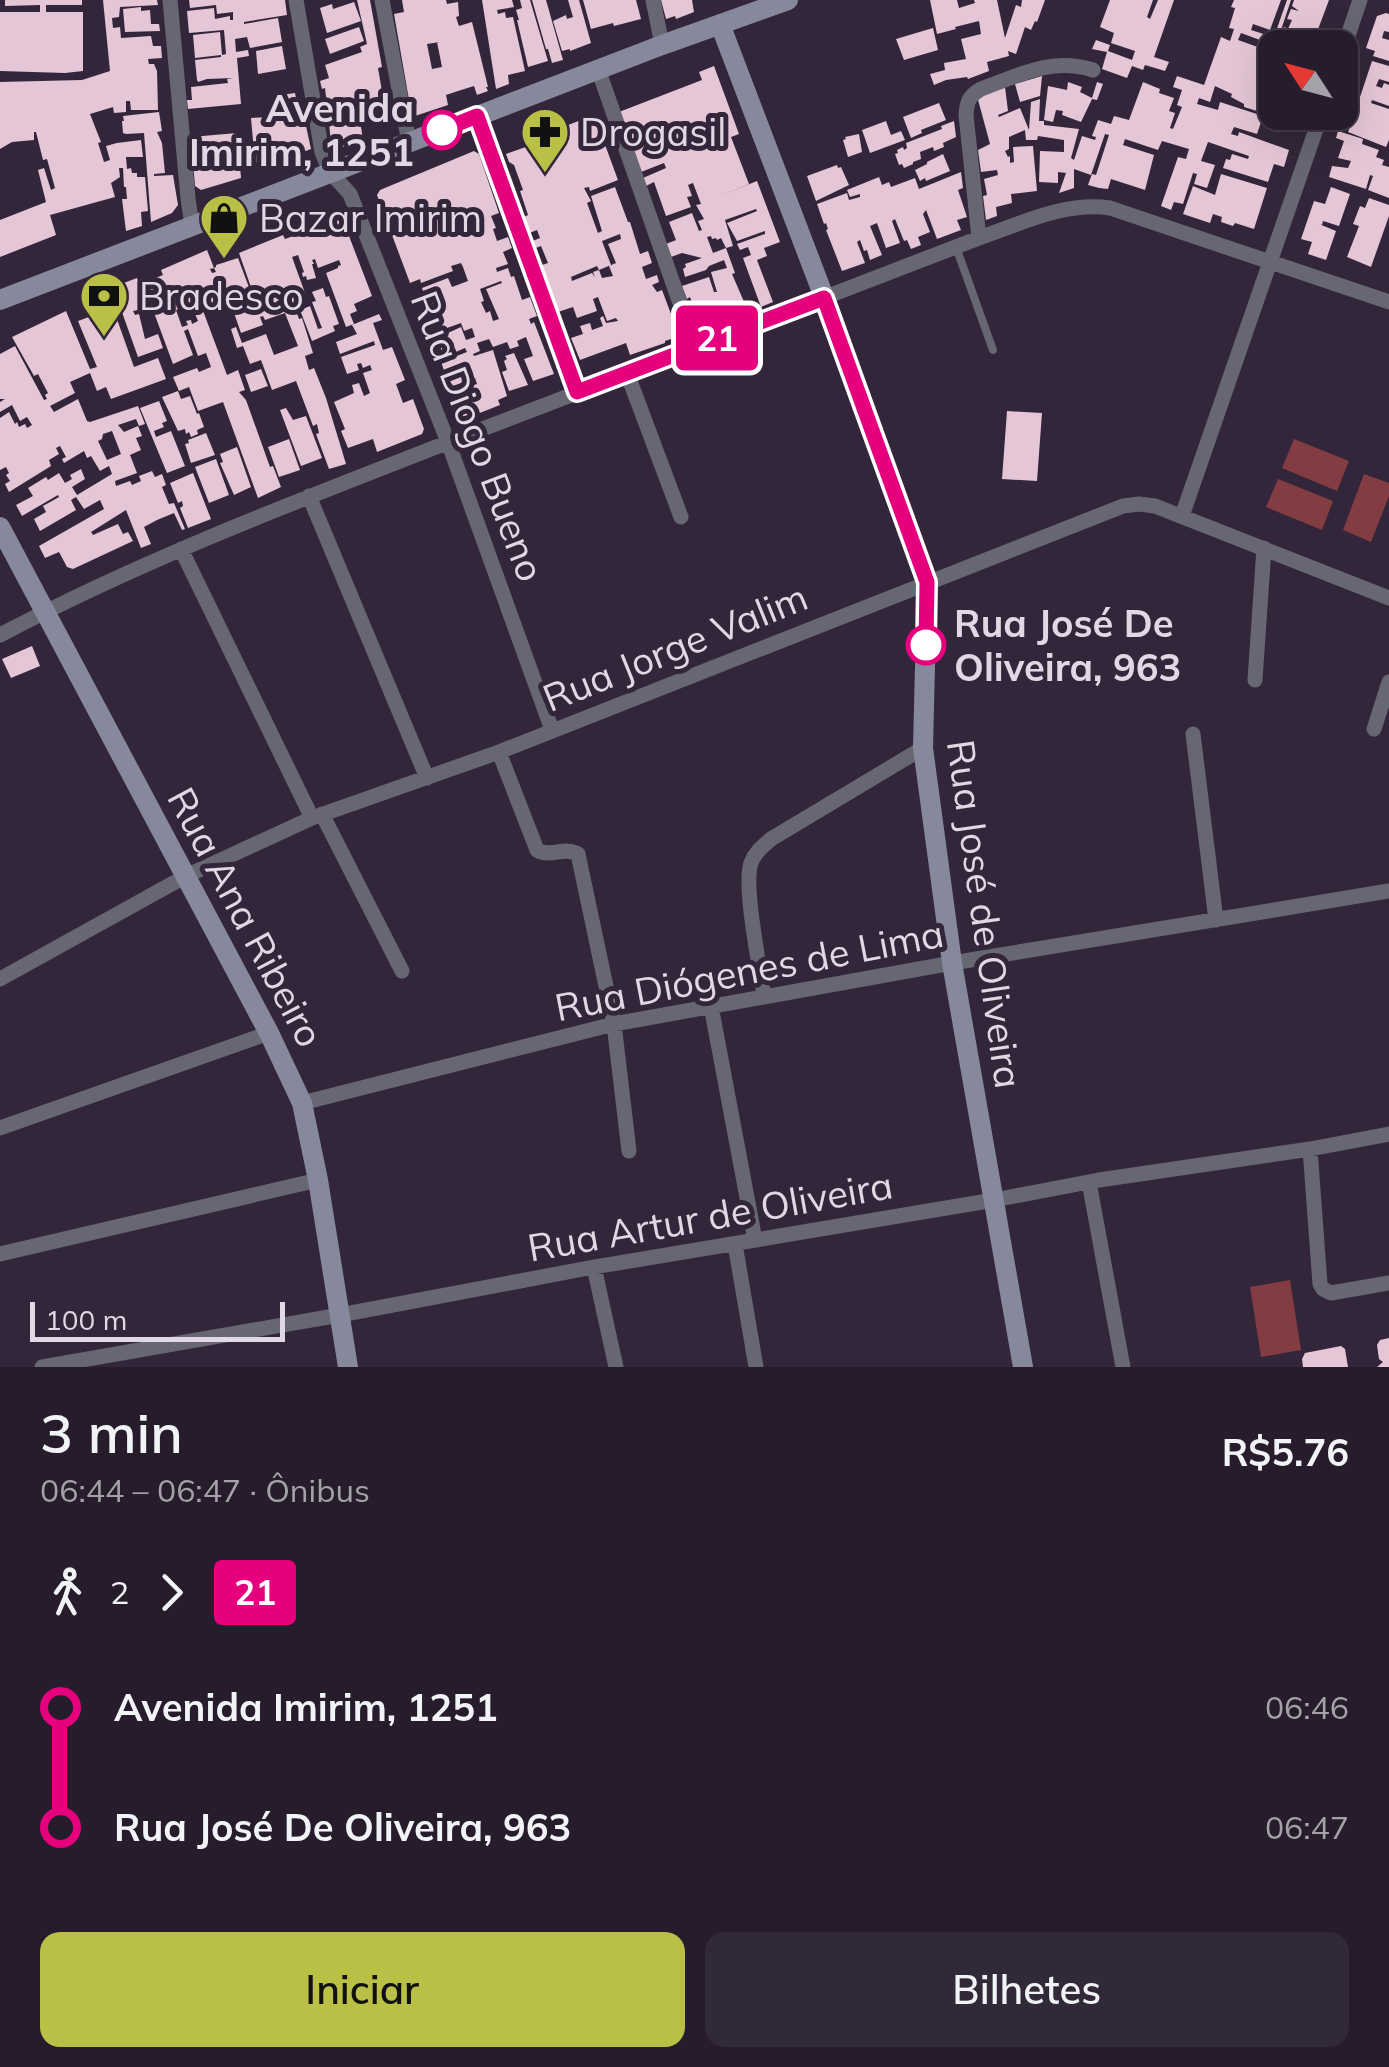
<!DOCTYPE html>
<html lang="pt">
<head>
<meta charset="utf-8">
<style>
  :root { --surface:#261c2c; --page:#322938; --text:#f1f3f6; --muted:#a4a1a9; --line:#423a48; --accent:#bac046 }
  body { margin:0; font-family:Mulish,sans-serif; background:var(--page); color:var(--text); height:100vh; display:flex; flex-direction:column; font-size:38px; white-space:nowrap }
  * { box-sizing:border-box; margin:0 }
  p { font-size:32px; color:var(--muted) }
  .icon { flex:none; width:55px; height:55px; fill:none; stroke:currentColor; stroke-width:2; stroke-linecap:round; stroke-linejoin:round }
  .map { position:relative; height:1367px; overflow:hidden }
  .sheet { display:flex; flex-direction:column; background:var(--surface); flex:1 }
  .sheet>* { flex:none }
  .badge { padding:0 20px; border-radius:8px; font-size:35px; line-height:65px }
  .needle { width:65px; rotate:306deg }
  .buttons { position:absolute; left:1258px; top:30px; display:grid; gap:20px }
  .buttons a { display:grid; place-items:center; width:100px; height:100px; border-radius:20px; background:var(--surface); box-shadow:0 10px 40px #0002,0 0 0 2px var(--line); font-size:50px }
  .scale { position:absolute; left:30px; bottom:25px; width:255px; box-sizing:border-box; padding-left:10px; border:5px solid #e0d8e5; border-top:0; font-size:28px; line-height:35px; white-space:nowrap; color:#e0d8e5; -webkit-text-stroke:8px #33263a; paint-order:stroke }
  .map>.badge { position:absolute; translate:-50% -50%; box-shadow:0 0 0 5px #fff }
  .legs { display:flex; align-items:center; gap:15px; height:110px; padding:0 40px; font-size:32px }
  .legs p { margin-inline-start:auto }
  .head { display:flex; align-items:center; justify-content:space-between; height:170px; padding:0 40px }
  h1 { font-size:55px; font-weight:600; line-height:75px }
  .cta { display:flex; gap:20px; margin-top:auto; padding:20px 40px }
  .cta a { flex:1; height:115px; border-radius:20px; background:var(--accent); color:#111; font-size:40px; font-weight:600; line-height:115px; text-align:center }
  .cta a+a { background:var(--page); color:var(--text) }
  ul { padding:0 40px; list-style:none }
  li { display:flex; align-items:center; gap:35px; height:120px; font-size:38px }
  li i { display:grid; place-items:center; width:15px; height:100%; margin:0 12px; background:currentColor }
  li i::after { content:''; width:25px; height:25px; margin:-12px; border:8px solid; border-radius:50%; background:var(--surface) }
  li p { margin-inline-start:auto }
  li:first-child i { background:linear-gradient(#0000 50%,currentColor 0) }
  li:last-child i { background:linear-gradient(currentColor 50%,#0000 0) }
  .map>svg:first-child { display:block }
  .pitch { fill:#823c42 }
  .building { fill:#e5c6d7; fill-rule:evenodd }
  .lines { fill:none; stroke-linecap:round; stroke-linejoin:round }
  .lane { stroke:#666773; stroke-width:8 }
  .street { stroke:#666773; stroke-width:15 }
  .secondary { stroke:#86899b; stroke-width:20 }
  .line-1-casing { stroke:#fff; stroke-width:22 }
  .line-1 { stroke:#e6007e; stroke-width:15 }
  .stop-1-dot { fill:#fff; stroke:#e6007e; stroke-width:5 }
  .labels { text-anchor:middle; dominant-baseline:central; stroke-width:10; stroke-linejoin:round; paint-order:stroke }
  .stop-label { font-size:38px; font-weight:bold; fill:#e0d8e5; stroke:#33263a; text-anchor:end }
  .poi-label { font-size:38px; fill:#e0d8e5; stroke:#33263a; text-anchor:start }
  .street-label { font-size:38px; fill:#e0d8e5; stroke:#33263a }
</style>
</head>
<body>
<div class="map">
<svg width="1389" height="1367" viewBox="0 0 1389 1367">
  <rect width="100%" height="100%" fill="#33263a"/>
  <path class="pitch" d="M1294,439L1349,461L1337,491L1282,468Z
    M1364,474L1389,483V496L1371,542L1343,530Z
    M1278,479L1333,501L1322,530L1266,507Z
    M1290,1280L1301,1350L1261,1357L1250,1287Z"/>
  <path class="building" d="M5,0H82V5H46V12H83V71L65,73L0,71V12H40V5L5,6Z
    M103,0H157L158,5L120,7L119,17L112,18L113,28L120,27L121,38L151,36L153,46H161L162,58L148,59L149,64H154L157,71L158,110H131L130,101H126V112L114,113L113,107L90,114L101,142L98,143L104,162L110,160L106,146L117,143L141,140L143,157H126L127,169L131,168L132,173H137V177H145L148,211L141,212L142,226L126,231L122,199H127L126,187H124L123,168H119L120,177L111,183L115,197L50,215L56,235L0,257V220L46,202L38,170L44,168L51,190L55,188L47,159L43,160L36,132H34V140L12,142L0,149V82L82,80L110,71Z
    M189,0H285L287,15L244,22V24L278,18L282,42L250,48L247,37L235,39L236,52L248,50L249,56L237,58L241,104L188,109L187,100H192L191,87L228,83L227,79L233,78L207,79L198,82L197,80L195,60L221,57V55L195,58L193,35L220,32L222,55L226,54L224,30L189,33L187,11L214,8L215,19L230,16V20H233V12L217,14L216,5L190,8Z
    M357,0H370L382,67L378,68L386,115L360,120L363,140L332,151L325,88L322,89L320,81L329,78L325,65L362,52L360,47L367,44Z
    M402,0H446L447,4L458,2L459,16L456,17L459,26L472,22L488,87H486L488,91L477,95L474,86L458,91L446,95L448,105L412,117L394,14L404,12ZM437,42L442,67L432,69L427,44L440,42Z
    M482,0H512L514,7L497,10L498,14L505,12L506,18L513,17L525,71L508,75L509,84L496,89Z
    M520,0H530L548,61L528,67L517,20H519L516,10L522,8Z
    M532,0H546L563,60L552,63L548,49H546Z
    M568,0H579L591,43L570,51V49L562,51L553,21L566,15L567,19L573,17Z
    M583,0H636L641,19L614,26L613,23L591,29Z
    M661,0H692L694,12L676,19L675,16L666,19Z
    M930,0H957L959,8L975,3L974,0H997L1005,38L1016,5L1021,7L1022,0H1045L1037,22L1035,21L1031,30L1025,27L1016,54L1008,51L1009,56L987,62L989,71L968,79L967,77L946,80L934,85L930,74L945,70L944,63L966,59L961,39L981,34L979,21L955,27L956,29L937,34Z
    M1110,0H1153L1147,17L1150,19L1158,0H1174L1154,57L1169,62L1165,71L1145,65L1143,70L1132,66L1127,78L1102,69L1107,52L1092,49L1096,40L1110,45L1108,51L1132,60L1135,51L1111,43L1114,33L1100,27Z
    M1234,0H1281L1270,30L1253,24L1251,30L1270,36L1268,43L1241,33L1238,40L1269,51L1287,0H1291L1275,48V59L1268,57L1266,60L1275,63V91L1273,92L1275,93V108H1272L1270,115L1244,107V104L1231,97L1232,94L1215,86L1210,102L1199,98L1197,104L1218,110L1220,102L1263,116L1257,134L1234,127L1231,134L1238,136L1239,132L1289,150L1284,167L1274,164L1268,182L1223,168L1226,159L1230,160L1232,154L1248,159L1249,156L1208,142L1201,161L1215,165L1207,188L1194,184L1197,174L1193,173L1183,204L1174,202L1171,210L1161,206L1178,157L1186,159L1189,149L1162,141L1158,150L1125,139L1123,145L1154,155L1145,190L1111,179L1108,189L1099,188L1088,185L1092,174L1096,175L1109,135L1105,134L1091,175L1074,169V188L1059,193L1066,173L1058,172V183L1039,182L1040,151L1064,152V140L1038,136L1037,140H1026L1025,130L1009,137V149L1005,151L1008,157L1010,156V163L1014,162L1013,147L1033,146L1037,191L1011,194L1012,203L996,207L997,216L986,220L983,196L987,195L984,179L998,175L997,170L981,172L978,150L990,144L977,96L1005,87L1008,111L998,115L999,117L1020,108L1029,130L1031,102L1040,99L1039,121H1044V125L1079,129L1071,158L1074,160L1082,136L1095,140L1096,137L1092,136L1098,120L1111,124L1114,116L1129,120L1143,82L1160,89L1159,93L1174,98L1169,111L1175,113L1170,128L1173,129L1182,107L1177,105L1182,90L1173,87L1177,76L1204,85L1221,37L1230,41L1234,29L1229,28L1235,8L1231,7Z
    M1294,0H1329L1311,48H1277L1280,40L1288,43L1289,39L1281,36L1284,27L1288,29L1292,20L1287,19L1291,9L1299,11L1292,6Z
    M354,2L361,21L327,33L320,8L332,4L333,9Z
    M141,7V11L150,10L151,24H159L160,31L125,32L123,9Z
    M1386,13L1389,14V32L1384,31L1382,38L1389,40V61L1373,56L1375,51L1366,48L1377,16Z
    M359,27L364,41L330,54L325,39Z
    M933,28L938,50L904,60L896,39Z
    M282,46L286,69L258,74L256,51Z
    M1372,61L1389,66V82L1379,79L1376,86L1382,88L1384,83L1389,85V106L1372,100L1371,103L1389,109V140L1386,147L1348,132L1355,113L1345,110L1350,97L1359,100Z
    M714,66L739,134L731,137L749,184L717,197L757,181L780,242L764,248L767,256L757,260L773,302L761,307L743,258L751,255L748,247L740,250L737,244L765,234V231L737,241L727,223L757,211L756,209L725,220L733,246L726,248L721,238L717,240L716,238L712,239L711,236L707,237L713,253L726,248L735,273L732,274L748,311L725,320L722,312L698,320L690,297L687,299L682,286L709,277L714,292H717L711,272L727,268L724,260L709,266L706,270L685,277L683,269L686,267L685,264L702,258L682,253L671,257L666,244L676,240L669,222L692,213L699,231L702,230L698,221L704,219L696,205L701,204L693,183L688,185L692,196L687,197L691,207L666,216L654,182L646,186L643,178L666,168L664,163L641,172L619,112L702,80L699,72Z
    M1042,76L1040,96L1020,102L1015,84Z
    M1068,82L1082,87L1080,92L1092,98L1097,82L1103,84L1097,100L1092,99L1081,122L1062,115L1063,111L1056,110L1053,122L1044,120L1048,86L1067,90Z
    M295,93L298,108L305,107L307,115L300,117L302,127L306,126L311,149L281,160L280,154L255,163L251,118L273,117L270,102L282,100L281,95Z
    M939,103L946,120L921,130L922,133L911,138L903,117Z
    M159,112L162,131L157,132L162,143L165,173L154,174V176L173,175L178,205L172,213L151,222L144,133L126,134L123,133L122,121H124L123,116Z
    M594,115L618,180L590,191L589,187L584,188L591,201L587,203L598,233L602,231L591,196L615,187L628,222H630L640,254L648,251L652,263L642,267L646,279L657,275L659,282L652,285L657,292L662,290L677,330L674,338L665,341V343L630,355L626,343L580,360L571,338L583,334L580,326L590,323L592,330L603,326L600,318L603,316L606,323L618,321L616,318L607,321L598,297L593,299L597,311L577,318L573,307L558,312L539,266L548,263L541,246L533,249L530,242L540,238L537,230L527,234L522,218L528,215L520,191L523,190L514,165L509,162L506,154L565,133L563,127ZM620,234L621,239L608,244L616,263L609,266L613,276L602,278L599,270L593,272L595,277L592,273L572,281L571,277L597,266L599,270L611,265L602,241Z
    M886,121L891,135L901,131L905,140L870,153L862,130Z
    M954,121L956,137L943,143L944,147L934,151L933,147L920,152L921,159L913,162V164L904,168L902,164L899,165L895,154L898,153L897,150L903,147L904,150L907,148L906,143L942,129L941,126Z
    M1338,131L1363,139L1362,144L1379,150L1376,157L1384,160L1382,165L1389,167V198L1368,190L1373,176L1370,175L1366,189L1329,177L1332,166L1348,168L1351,161L1338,158L1344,141L1336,138Z
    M237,133L241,178L201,190L195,186L191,137Z
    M859,134L862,152L848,157L843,140L846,139L845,137Z
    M474,151L479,154L499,213L491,216L496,228L493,229L497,241L508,237L512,248L503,252L508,264L496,268L497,272L508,268L511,277L514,276L522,300L530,297L537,316L529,319L531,324L534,322L554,374L533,381L524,359L533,356L526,337L517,341L519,346L510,349L507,342L493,347L489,339L477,343L480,351L473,354L474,356L493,350L507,396L498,400L500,405L467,418L459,414L452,392L477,384L475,378L450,387L441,362L467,352L465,348L444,357L437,338L461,327L466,340L475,337L472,328L464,331L461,323L430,334L426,325L435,322L432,312L434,311L432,306L429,307L422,288L448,278L452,287L468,281L463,267L461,263L451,266L453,271L421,283L420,279L410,283L377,195L380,190ZM501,281L502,283L486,289L499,319L493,321L490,311L486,313L481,302L484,301L480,289Z
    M943,154L950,171L926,181L925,178L920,181L915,170L927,164V162Z
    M837,165L838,168L841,167L849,185L816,201L807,176Z
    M961,172L963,188L958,190L967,217L957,220L961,230L937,239L926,210L923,214L930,232L918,237L921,245L911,249L907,240L904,241L895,219L892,221L900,243L886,248L877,223L870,226L882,255L870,260L867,250L864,251L860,240L857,242L865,263L842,271L826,230L828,229L826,223L824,224L817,204L847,193L849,200L860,197V194L850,197L847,190L879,177L882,185L889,182L891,187L915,178L919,189Z
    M1221,174L1267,188L1254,229L1235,223L1233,226L1221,222L1222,217L1213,214L1210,223L1183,214L1193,186L1215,195Z
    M1331,187L1350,194L1339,226L1323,221L1322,225L1319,224L1336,231L1326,260L1308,254L1312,242L1301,239L1314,201L1325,204Z
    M1369,198L1389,205V216L1371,267L1347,257L1359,226L1353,224L1360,206L1365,208Z
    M337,220L344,223L372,296L354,304L357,311L350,314L354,324L346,327L326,273L338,268V266L341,265L339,260L318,268L315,259L312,260L314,264H312L316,278L307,280L306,276L303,277L302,273L304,272L298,255L292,257L305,293L294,297L297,307L295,308L299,319L302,318L313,353L305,356L309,370L314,368L326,398L346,464L329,469L316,434L319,433L317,424L313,426L296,381L272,390L261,360L250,364L243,346L237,348L231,329L236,327L242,343L266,334L274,355L298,346L285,313L265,320L263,316L260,317L263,325L241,333L233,310H230L228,304L224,306L222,301L202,308L227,375L238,370L245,390L239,392L246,400L270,467L273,466L281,487L258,498L223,402L198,411L189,387L179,391L173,377L197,368L199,372L211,367L206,353L198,356L188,329L184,331L193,355L173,364L143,283L163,275L161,270L207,250L214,268L210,269L212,273L216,272L214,268L216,267V265L238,258L250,290H252L239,253L283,235L285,239ZM191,304L198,321L192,324L191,320L186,321L188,325L182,327L176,310Z
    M137,278L148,308L133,311L135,315L139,314L145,339L158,334L163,348L138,357L113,287Z
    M323,288L326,297L329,296L339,324L333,326L335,331L312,341L300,310L310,306L318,329L322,328L312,302L316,301L312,292Z
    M113,308L134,367L158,358L166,379L111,399L106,387L97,391L90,373L70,382L75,393L50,406L54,412L78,399L87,421L90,422L138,406L145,424L139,426L136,419L118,425L124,432L138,426L142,436L136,438L141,450L130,455L137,473L115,481L116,486L130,481L132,485L141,481L139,476L152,471L155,477L162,474L166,485L162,487L169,504L174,503L185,529L182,530L174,513L157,520L144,527L151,544L141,548L126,510L91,532L93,535L118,524L123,534L128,532L133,541L73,569L67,567L59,552L45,558L39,546L104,509L100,500L84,509L76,497L71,500L76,510L40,531L34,519L46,512L43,506L59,497L58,495L22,516L16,505L33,496L28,488L46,477L48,480L59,473L65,483L72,479L70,475L81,469L85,479L72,487L77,495L112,474L109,466L100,471L91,456L87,458L84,451L64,463L62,459L66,457L60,446L56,448L59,454L49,460L51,466L9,492L5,484L10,481L6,475L9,473L6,467L0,470V418L9,412L15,424L17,422L19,427L25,424L27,428L32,425L27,417L20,421L12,405L0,412V402L5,399H0V354L15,346L44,400L47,399L45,395L48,393L38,374L34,376L12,337L66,311L90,369L97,367L78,321ZM112,431L121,454L107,460L98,441L102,439L103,434Z
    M379,314L382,320L373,323L383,350L392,347L405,380L396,384L403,403L413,399L424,429L422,434L377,452L373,439L348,448L341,431L345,429L334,402L354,393L352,385L359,383L364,396L370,393L363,373L372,370L370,365L363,368L361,363L357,364L359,370L347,374L341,357L375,345L374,341L340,354L336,342L357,334L352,325Z
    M514,353L528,385L509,391L502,372L507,370L504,361L507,359L505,356Z
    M261,369L268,386L251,392L245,375Z
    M178,391L181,399L190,396L197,414L199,413L204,427L197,430L198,434L191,437L189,432L186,434L185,429L178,431L162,397Z
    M159,401L167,421L162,423L164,427L154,431L156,437L171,431L185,466L167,473L140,408Z
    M286,408L293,420L306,416L322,458L301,466L280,410Z
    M1007,411L1042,413L1037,481L1002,479Z
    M206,433L215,455L191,463L185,444L189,443L188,440Z
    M289,439L300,470L279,477L268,447Z
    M237,447L251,487L234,495L220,463L223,462L220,454Z
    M216,459L229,495L209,503L195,467Z
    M193,473L211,519L188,528L180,508L183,506L182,501L178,503L170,483Z
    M32,646L40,666L11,678L2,659Z
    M1389,1338V1367H1377L1383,1362L1379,1359L1377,1345L1380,1340Z
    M1341,1346L1345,1349L1348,1367H1303L1302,1359L1305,1353Z"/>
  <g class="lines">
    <path class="lane" d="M956,247L993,350"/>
    <path class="street" d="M170,0L188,198L192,226
      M296,0L322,152L330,172L350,194L448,442L552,730
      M382,0L409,142
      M653,0L662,45
      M1340,59L1360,0
      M598,69L695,346
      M477,116L577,392
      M979,238L966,115C967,101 969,96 981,89C1020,75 1051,57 1093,70
      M627,373L681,517
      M309,496L427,778
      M1182,516L1322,112
      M181,549L312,818
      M0,635C146,558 300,500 454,440C629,373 803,305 979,238C1020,224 1066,201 1110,208L1389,302
      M1255,680L1264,548
      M1374,729L1389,682
      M1193,734L1216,920
      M499,752L537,850C550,858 565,846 578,854L614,1024L629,1151
      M322,814L402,971
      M0,979L186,876L312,818L499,752L1123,506L1139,504L1155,506L1389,598
      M764,996C760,968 743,885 751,863C755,852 763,846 771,839L923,748
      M711,1006L755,1240
      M302,1103L614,1024L952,963L1389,891
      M0,1128L269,1033
      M1310,1149L1320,1284L1323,1289L1331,1293L1389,1283
      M1089,1182L1123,1367
      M735,1244L756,1367
      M0,1254L318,1180
      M594,1267L616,1367
      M42,1367L340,1315L594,1267L994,1200L1099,1180L1310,1149L1389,1134"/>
    <path class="secondary" d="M720,24L824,297L927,583L923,748L952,963L1023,1367
      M0,300L662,45L788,0
      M0,527L269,1033L302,1103L318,1180L348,1367"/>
  </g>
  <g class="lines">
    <g class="line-1-casing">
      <path id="line-1" d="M442,130L477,116L577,392L824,298L927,582L926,645"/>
    </g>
    <use href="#line-1" class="line-1"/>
  </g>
  <defs>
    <g id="pharmacy-pin" transform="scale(2.5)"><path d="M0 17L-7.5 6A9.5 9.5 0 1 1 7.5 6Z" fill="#bac046" stroke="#33263a"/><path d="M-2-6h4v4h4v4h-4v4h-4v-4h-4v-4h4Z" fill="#111"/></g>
    <g id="shop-pin" transform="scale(2.5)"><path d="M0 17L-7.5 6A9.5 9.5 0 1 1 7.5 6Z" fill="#bac046" stroke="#33263a"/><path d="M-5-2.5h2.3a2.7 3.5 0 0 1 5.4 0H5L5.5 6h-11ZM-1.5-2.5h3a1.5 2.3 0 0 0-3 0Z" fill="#111"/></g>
    <g id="bank-pin" transform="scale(2.5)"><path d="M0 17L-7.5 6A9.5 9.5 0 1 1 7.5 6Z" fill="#bac046" stroke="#33263a"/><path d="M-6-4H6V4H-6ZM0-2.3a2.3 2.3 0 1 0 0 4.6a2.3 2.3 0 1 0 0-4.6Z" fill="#111"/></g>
  </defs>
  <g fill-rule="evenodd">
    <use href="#pharmacy-pin" x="545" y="132"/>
    <use href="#shop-pin" x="224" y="218"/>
    <use href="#bank-pin" x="104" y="296"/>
  </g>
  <g class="stop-1-dot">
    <circle cx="442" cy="130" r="18"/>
    <circle cx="926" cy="645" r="18"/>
  </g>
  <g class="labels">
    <g class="stop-label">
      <text x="414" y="108">Avenida<tspan x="414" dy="44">Imirim, 1251</tspan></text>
      <text x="954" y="623" text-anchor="start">Rua José De<tspan x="954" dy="44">Oliveira, 963</tspan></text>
    </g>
    <g class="poi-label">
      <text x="580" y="132">Drogasil</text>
      <text x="259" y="218">Bazar Imirim</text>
      <text x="139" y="296">Bradesco</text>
    </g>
    <g class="street-label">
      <text transform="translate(478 436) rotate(69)">Rua Diogo Bueno</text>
      <text transform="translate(675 647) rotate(-22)">Rua Jorge Valim</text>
      <text transform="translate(985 914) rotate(82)">Rua José de Oliveira</text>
      <text transform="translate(246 917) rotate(62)">Rua Ana Ribeiro</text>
      <text transform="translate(749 970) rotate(-11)">Rua Diógenes de Lima</text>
      <text transform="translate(710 1216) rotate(-10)">Rua Artur de Oliveira</text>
    </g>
  </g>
</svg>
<div class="buttons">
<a><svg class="needle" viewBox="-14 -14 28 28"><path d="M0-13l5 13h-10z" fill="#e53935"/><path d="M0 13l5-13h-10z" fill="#a4a1a9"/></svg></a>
</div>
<div class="scale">100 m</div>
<b class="badge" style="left:717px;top:338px;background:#e6007e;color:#fff">21</b>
</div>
<section class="sheet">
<div class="head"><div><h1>3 min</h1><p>06:44 – 06:47 · Ônibus</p></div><b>R$5.76</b></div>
<div class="legs"><svg class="icon" aria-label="walk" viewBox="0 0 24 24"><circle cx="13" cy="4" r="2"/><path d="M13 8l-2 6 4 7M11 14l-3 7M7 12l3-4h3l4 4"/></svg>2<svg class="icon" aria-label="forward" viewBox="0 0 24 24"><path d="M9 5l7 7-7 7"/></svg><b class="badge" style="background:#e6007e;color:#fff">21</b></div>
<ul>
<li><i style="color:#e6007e"></i><b>Avenida Imirim, 1251</b><p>06:46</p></li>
<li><i style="color:#e6007e"></i><b>Rua José De Oliveira, 963</b><p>06:47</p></li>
</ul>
<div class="cta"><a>Iniciar</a><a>Bilhetes</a></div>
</section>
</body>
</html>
